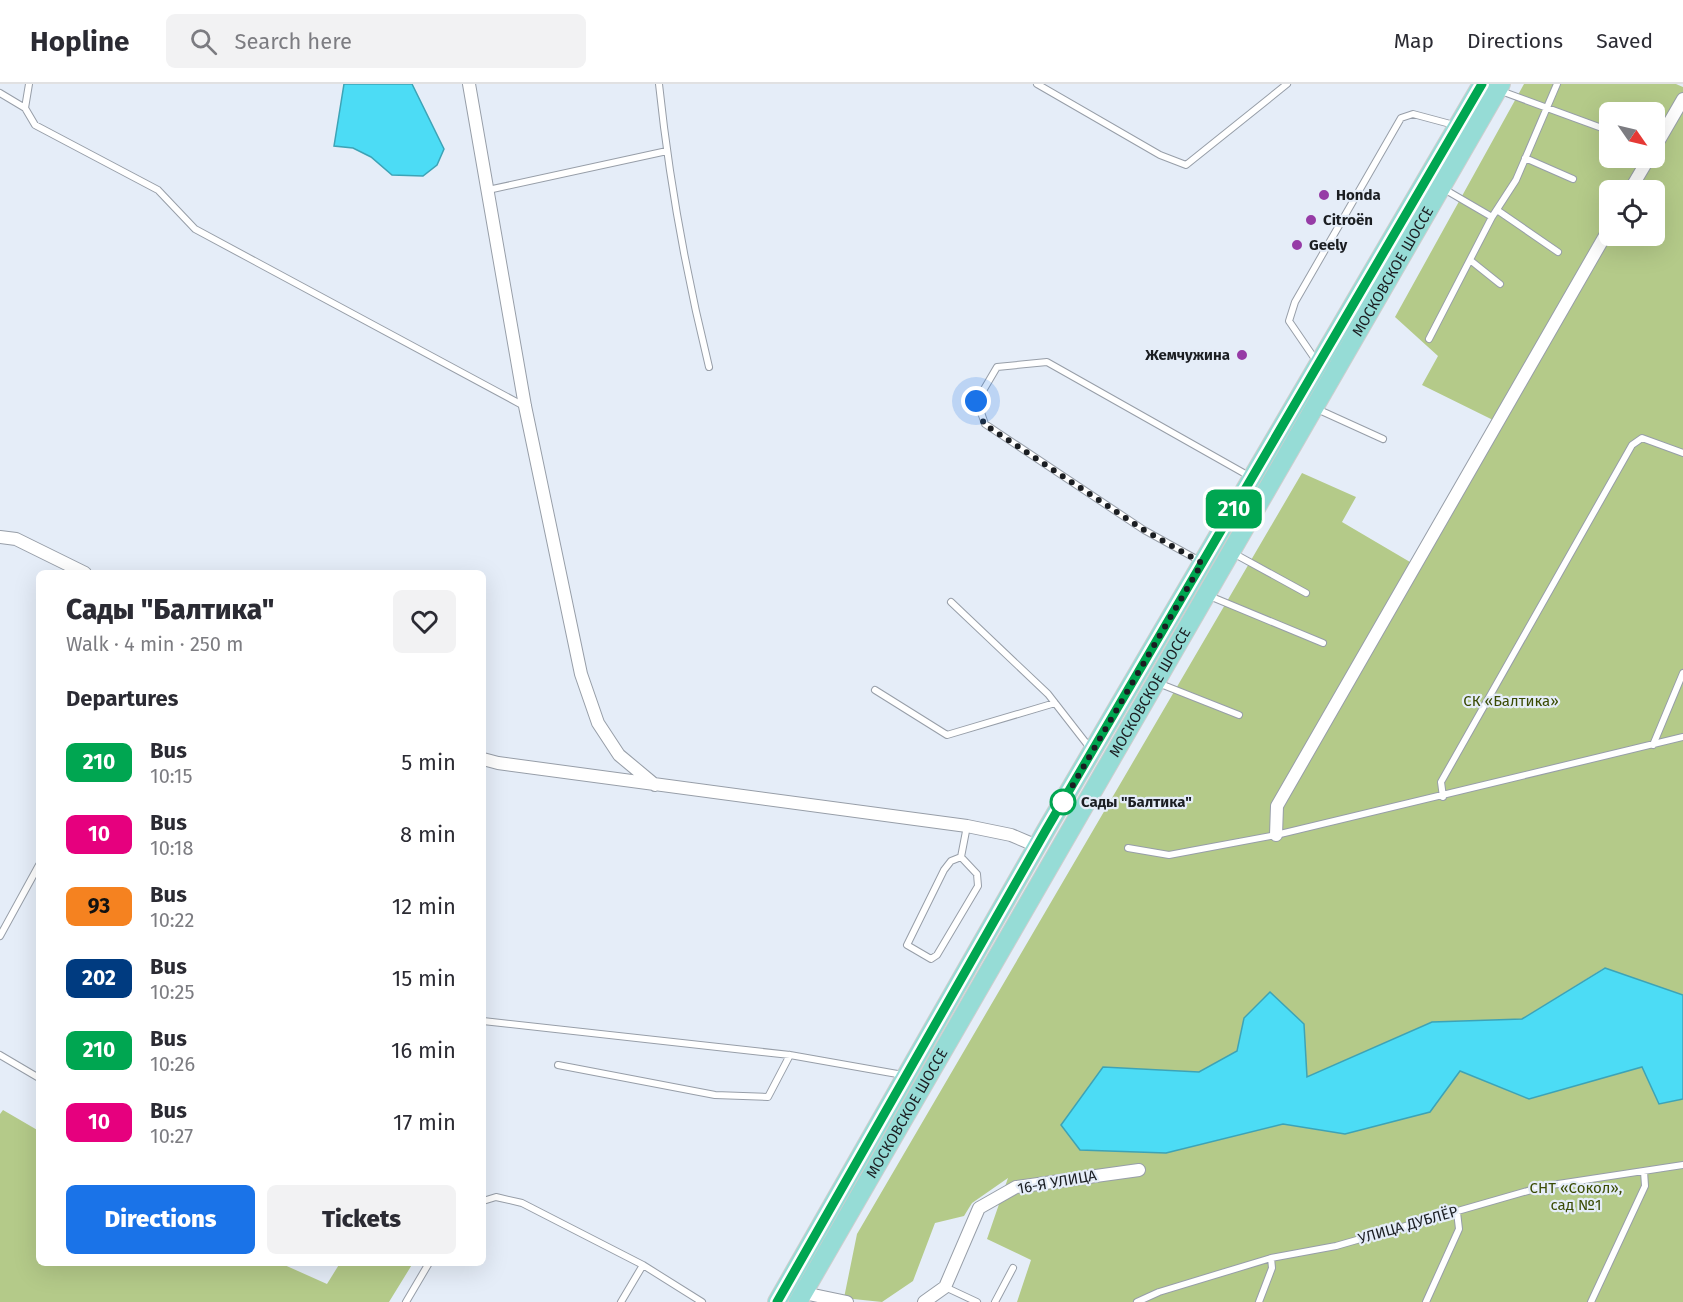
<!DOCTYPE html>
<html lang="en">
<head>
<meta charset="utf-8">
<style>
  :root { --surface:#fff; --page:#f2f2f3; --text:#2b2b33; --muted:#7c7c81; --line:#e1e1e2; --accent:#1a73e8 }
  body { margin:0; font-family:"Fira Sans",sans-serif; background:var(--page); color:var(--text); height:100vh; display:flex; flex-direction:column; font-size:22px; white-space:nowrap }
  * { box-sizing:border-box; margin:0 }
  p { font-size:20px; color:var(--muted) }
  .icon { flex:none; width:33px; height:33px; fill:none; stroke:currentColor; stroke-width:2; stroke-linecap:round; stroke-linejoin:round }
  .map { position:relative; flex:1; overflow:hidden }
  .details { position:absolute; left:36px; top:486px; width:450px; height:696px; display:flex; flex-direction:column; background:var(--surface); border-radius:9px; box-shadow:0 6px 24px #0002 }
  .details>* { flex:none }
  .badge { padding:0 12px; border-radius:9px; font-size:21px; line-height:39px }
  .needle { width:39px; rotate:124deg }
  .buttons { position:absolute; left:1599px; top:18px; display:grid; gap:12px }
  .buttons a { display:grid; place-items:center; width:66px; height:66px; border-radius:9px; background:var(--surface); box-shadow:0 6px 24px #0002; font-size:30px }
  .you { position:absolute; width:30px; height:30px; margin:-15px; border:4px solid #fff; border-radius:50%; background:#1a73e8; box-shadow:0 0 0 9px #1a73e833 }
  .map>.badge { position:absolute; translate:-50% -50%; box-shadow:0 0 0 3px #fff }
  h2 { padding:0 30px; font-size:22px; line-height:54px }
  .round { display:grid; place-items:center; flex:none; width:63px; height:63px; border-radius:9px; background:var(--page) }
  .overview { display:flex; align-items:center; justify-content:space-between; height:102px; padding:0 30px }
  h1 { font-size:28px; font-weight:800; line-height:45px }
  .cta { display:flex; gap:12px; margin-top:auto; padding:12px 30px }
  .cta a { flex:1; height:69px; border-radius:9px; background:var(--accent); color:#fff; font-size:24px; font-weight:800; line-height:69px; text-align:center }
  .cta a+a { background:var(--page); color:var(--text) }
  ul { padding:0; list-style:none }
  li { display:flex; align-items:center; gap:18px; height:72px; padding:0 30px }
  li div { flex:1 }
  li b { display:block; font-size:22px }
  li em { font-style:normal }
  li .badge { min-width:66px; font-weight:700; text-align:center }
  header { display:flex; align-items:center; gap:36px; box-sizing:border-box; height:84px; padding:0 30px; background:var(--surface); border-bottom:2px solid var(--line) }
  header strong { font-size:28px }
  nav { display:flex; gap:33px; margin-inline-start:auto; font-size:21px }
  .search { width:420px; height:54px; background:var(--page); display:flex; align-items:center; gap:15px; box-sizing:border-box; padding:0 21px; border-radius:9px; color:var(--muted); font-size:22px }
  .map>svg:first-child { display:block }
  .green { fill:#b4ca89; fill-rule:evenodd }
  .water { fill:#4cdcf5; stroke:#3da3b6; stroke-width:1.5 }
  .lines { fill:none; stroke-linecap:round; stroke-linejoin:round }
  .lane-casing { stroke:#979ea8; stroke-width:8 }
  .street-casing { stroke:#979ea8; stroke-width:14 }
  .primary-casing { stroke:#cdcece; stroke-width:20 }
  .lane { stroke:#fff; stroke-width:6 }
  .street { stroke:#fff; stroke-width:12 }
  .primary { stroke:#96dcd6; stroke-width:18 }
  .line-casing { stroke:#fff; stroke-width:14 }
  .line { stroke:#00a651; stroke-width:9 }
  .walk { stroke:#1b1e22; stroke-width:6; stroke-dasharray:0 10.8 }
  .poi-dot { fill:#963ba6; stroke:#e5edf8; stroke-width:2 }
  .stop-dot { fill:#fff; stroke:#00a651; stroke-width:3 }
  .labels { text-anchor:middle; dominant-baseline:central; stroke-width:4.5; stroke-linejoin:round; paint-order:stroke }
  .poi-label { font-size:15px; font-weight:bold; fill:#1b1e22; stroke:#e5edf8; text-anchor:start }
  .street-label { font-size:15px; fill:#1b1e22; stroke:#e5edf8 }
  .park-label { font-size:15px; fill:#3a4b03; stroke:#e5edf8 }
  .stop-label { font-size:15px; font-weight:bold; fill:#1b1e22; stroke:#e5edf8; text-anchor:start }
</style>
</head>
<body>
<header>
<strong>Hopline</strong>
<div class="search"><svg class="icon" aria-label="search" viewBox="0 0 24 24"><circle cx="10" cy="10" r="6"/><path d="M15 15l6 6"/></svg>Search here</div>
<nav><a>Map</a><a>Directions</a><a>Saved</a></nav>
</header>
<div class="map">
<svg width="1683" height="1218" viewBox="0 0 1683 1218">
  <rect width="100%" height="100%" fill="#e5edf8"/>
  <path class="green" d="M1524,0H1676L1683,3V911L1604,884L1522,935L1432,938L1307,994L1304,940L1244,934L1237,967L1199,988L1103,983L1166,1069L1283,1040L1345,1050L1460,987L1529,1015L1642,983L1659,1020L1683,1015V1218H1017L1031,1176L987,1155L1008,1094L972,1119L964,1132L935,1139L913,1197L882,1218L844,1214L857,1150L1302,389L1356,413L1342,438L1410,478L1493,336L1422,301L1438,272L1395,233ZM1610,28H1654V74H1610ZM1610,106H1654V152H1610Z
    M3,1026L39,1047V1179H280L327,1200L340,1179H413L389,1218H0V1030Z"/>
  <path class="water" d="M344,0H412L444,65L437,81L423,92L392,91L371,73L353,64L334,62Z
    M1605,884L1683,911V1015L1659,1020L1642,983L1529,1015L1460,987L1430,1028L1345,1050L1283,1040L1166,1069L1080,1066L1061,1041L1103,983L1199,988L1237,967L1244,934L1270,908L1304,940L1307,993L1432,938L1522,935Z"/>
  <g class="lines">
    <g class="lane-casing">
      <path id="lane" d="M29,0L25,24L35,41L158,106L195,145L524,322
        M659,0C669,95 686,190 709,283
        M1037,0L1160,71L1186,81L1287,0
        M1501,7L1610,47
        M0,9L25,24
        M1525,74L1573,95
        M1444,105L1492,133
        M488,106L667,67
        M1497,126L1558,168
        M1470,176L1500,200
        M1429,255L1492,133L1516,96L1557,0
        M1317,278L1289,237L1295,218L1401,34L1413,30L1454,41
        M1317,325L1383,355
        M1233,469L1306,509
        M1200,477L1144,446L985,340L977,317L997,283L1047,278L1249,392
        M1207,511L1323,559
        M951,518L1048,610L1090,664
        M1158,599L1239,631
        M875,606L947,651L1055,619
        M1653,661L1683,589
        M1443,713L1441,698L1632,361L1642,354L1683,369
        M1128,764L1169,771L1276,751L1683,653
        M961,773L977,790L978,802L937,871L931,875L907,861L944,786L951,777Z
        M961,773L967,742
        M0,852L39,781
        M483,937L790,971L903,991
        M0,971L39,994
        M558,981L715,1011L768,1013L790,971
        M483,1117L496,1113L522,1119L643,1181
        M945,1203L977,1218
        M406,1218L429,1179
        M621,1218L643,1181L702,1218
        M995,1218L1013,1184
        M1137,1218L1159,1208L1271,1174L1336,1162L1545,1102L1683,1081
        M1259,1218L1272,1184L1271,1174
        M1426,1218L1459,1145L1457,1128
        M1591,1218L1645,1102L1644,1087"/>
    </g>
    <g class="street-casing">
      <path id="street" d="M469,0L525,322L581,590L598,639L619,671L655,701
        M1654,65L1683,15
        M1630,106L1649,74
        M0,453L16,455L85,489
        M483,675L498,679L967,742L1011,751L1037,762
        M1276,751L1277,722L1610,143
        M804,1209L847,1218
        M924,1218L945,1203L979,1124L1016,1103L1139,1086"/>
    </g>
    <g class="primary-casing">
      <g id="primary">
        <path d="M777,1218L1046,746L1482,0"/>
        <path id="s1" d="M798,1218L1501,0"/>
      </g>
    </g>
    <use href="#lane" class="lane"/>
    <use href="#street" class="street"/>
    <use href="#primary" class="primary"/>
  </g>
  <g class="lines">
    <g class="line-casing">
      <path id="line" d="M777,1218L1046,746L1482,0"/>
    </g>
    <use href="#line" class="line"/>
    <path class="walk" d="M976,317L984,340L1144,446L1202,479L1063,718"/>
  </g>
  <g class="poi-dot">
    <circle cx="1324" cy="111" r="6"/>
    <circle cx="1311" cy="136" r="6"/>
    <circle cx="1297" cy="161" r="6"/>
    <circle cx="1242" cy="271" r="6"/>
  </g>
  <circle class="stop-dot" cx="1063" cy="718" r="12"/>
  <g class="labels">
    <g class="poi-label">
      <text x="1336" y="111">Honda</text>
      <text x="1323" y="136">Citroën</text>
      <text x="1309" y="161">Geely</text>
      <text x="1230" y="271" text-anchor="end">Жемчужина</text>
    </g>
    <g class="street-label">
      <text stroke="none"><textPath href="#s1" startOffset="1190">МОСКОВСКОЕ ШОССЕ</textPath></text>
      <text stroke="none"><textPath href="#s1" startOffset="704">МОСКОВСКОЕ ШОССЕ</textPath></text>
      <text stroke="none"><textPath href="#s1" startOffset="218">МОСКОВСКОЕ ШОССЕ</textPath></text>
      <text transform="translate(1057 1098) rotate(-10)">16-Я УЛИЦА</text>
      <text transform="translate(1408 1141) rotate(-16)">УЛИЦА ДУБЛЁР</text>
    </g>
    <g class="park-label">
      <text x="1511" y="617">СК «Балтика»</text>
      <text x="1576" y="1104">СНТ «Сокол»,<tspan x="1576" dy="17">сад №1</tspan></text>
    </g>
    <g class="stop-label">
      <text x="1081" y="718">Сады "Балтика"</text>
    </g>
  </g>
</svg>
<div class="buttons">
<a><svg class="needle" viewBox="-14 -14 28 28"><path d="M0-13l5 13h-10z" fill="#e53935"/><path d="M0 13l5-13h-10z" fill="#7c7c81"/></svg></a>
<a><svg class="icon" aria-label="locate" viewBox="0 0 24 24"><circle cx="12" cy="12" r="6"/><path d="M12 2v4M12 18v4M2 12h4M18 12h4"/></svg></a>
</div>
<div class="you" style="left:976px;top:317px"></div>
<b class="badge" style="left:1234px;top:425px;background:#00a651;color:#fff">210</b>
<section class="details">
<div class="overview"><div><h1>Сады &quot;Балтика&quot;</h1><p>Walk · 4 min · 250 m</p></div><a class="round"><svg class="icon" aria-label="heart" viewBox="0 0 24 24"><path d="M12 20l-8-8c-3-5 5-10 8-4 3-6 11-1 8 4z"/></svg></a></div>
<h2>Departures</h2>
<ul>
<li><span class="badge" style="background:#00a651;color:#fff">210</span><div><b>Bus</b><p>10:15</p></div><em>5 min</em></li>
<li><span class="badge" style="background:#e6007e;color:#fff">10</span><div><b>Bus</b><p>10:18</p></div><em>8 min</em></li>
<li><span class="badge" style="background:#f58220;color:#111">93</span><div><b>Bus</b><p>10:22</p></div><em>12 min</em></li>
<li><span class="badge" style="background:#003b80;color:#fff">202</span><div><b>Bus</b><p>10:25</p></div><em>15 min</em></li>
<li><span class="badge" style="background:#00a651;color:#fff">210</span><div><b>Bus</b><p>10:26</p></div><em>16 min</em></li>
<li><span class="badge" style="background:#e6007e;color:#fff">10</span><div><b>Bus</b><p>10:27</p></div><em>17 min</em></li>
</ul>
<div class="cta"><a>Directions</a><a>Tickets</a></div>
</section>
</div>
</body>
</html>
